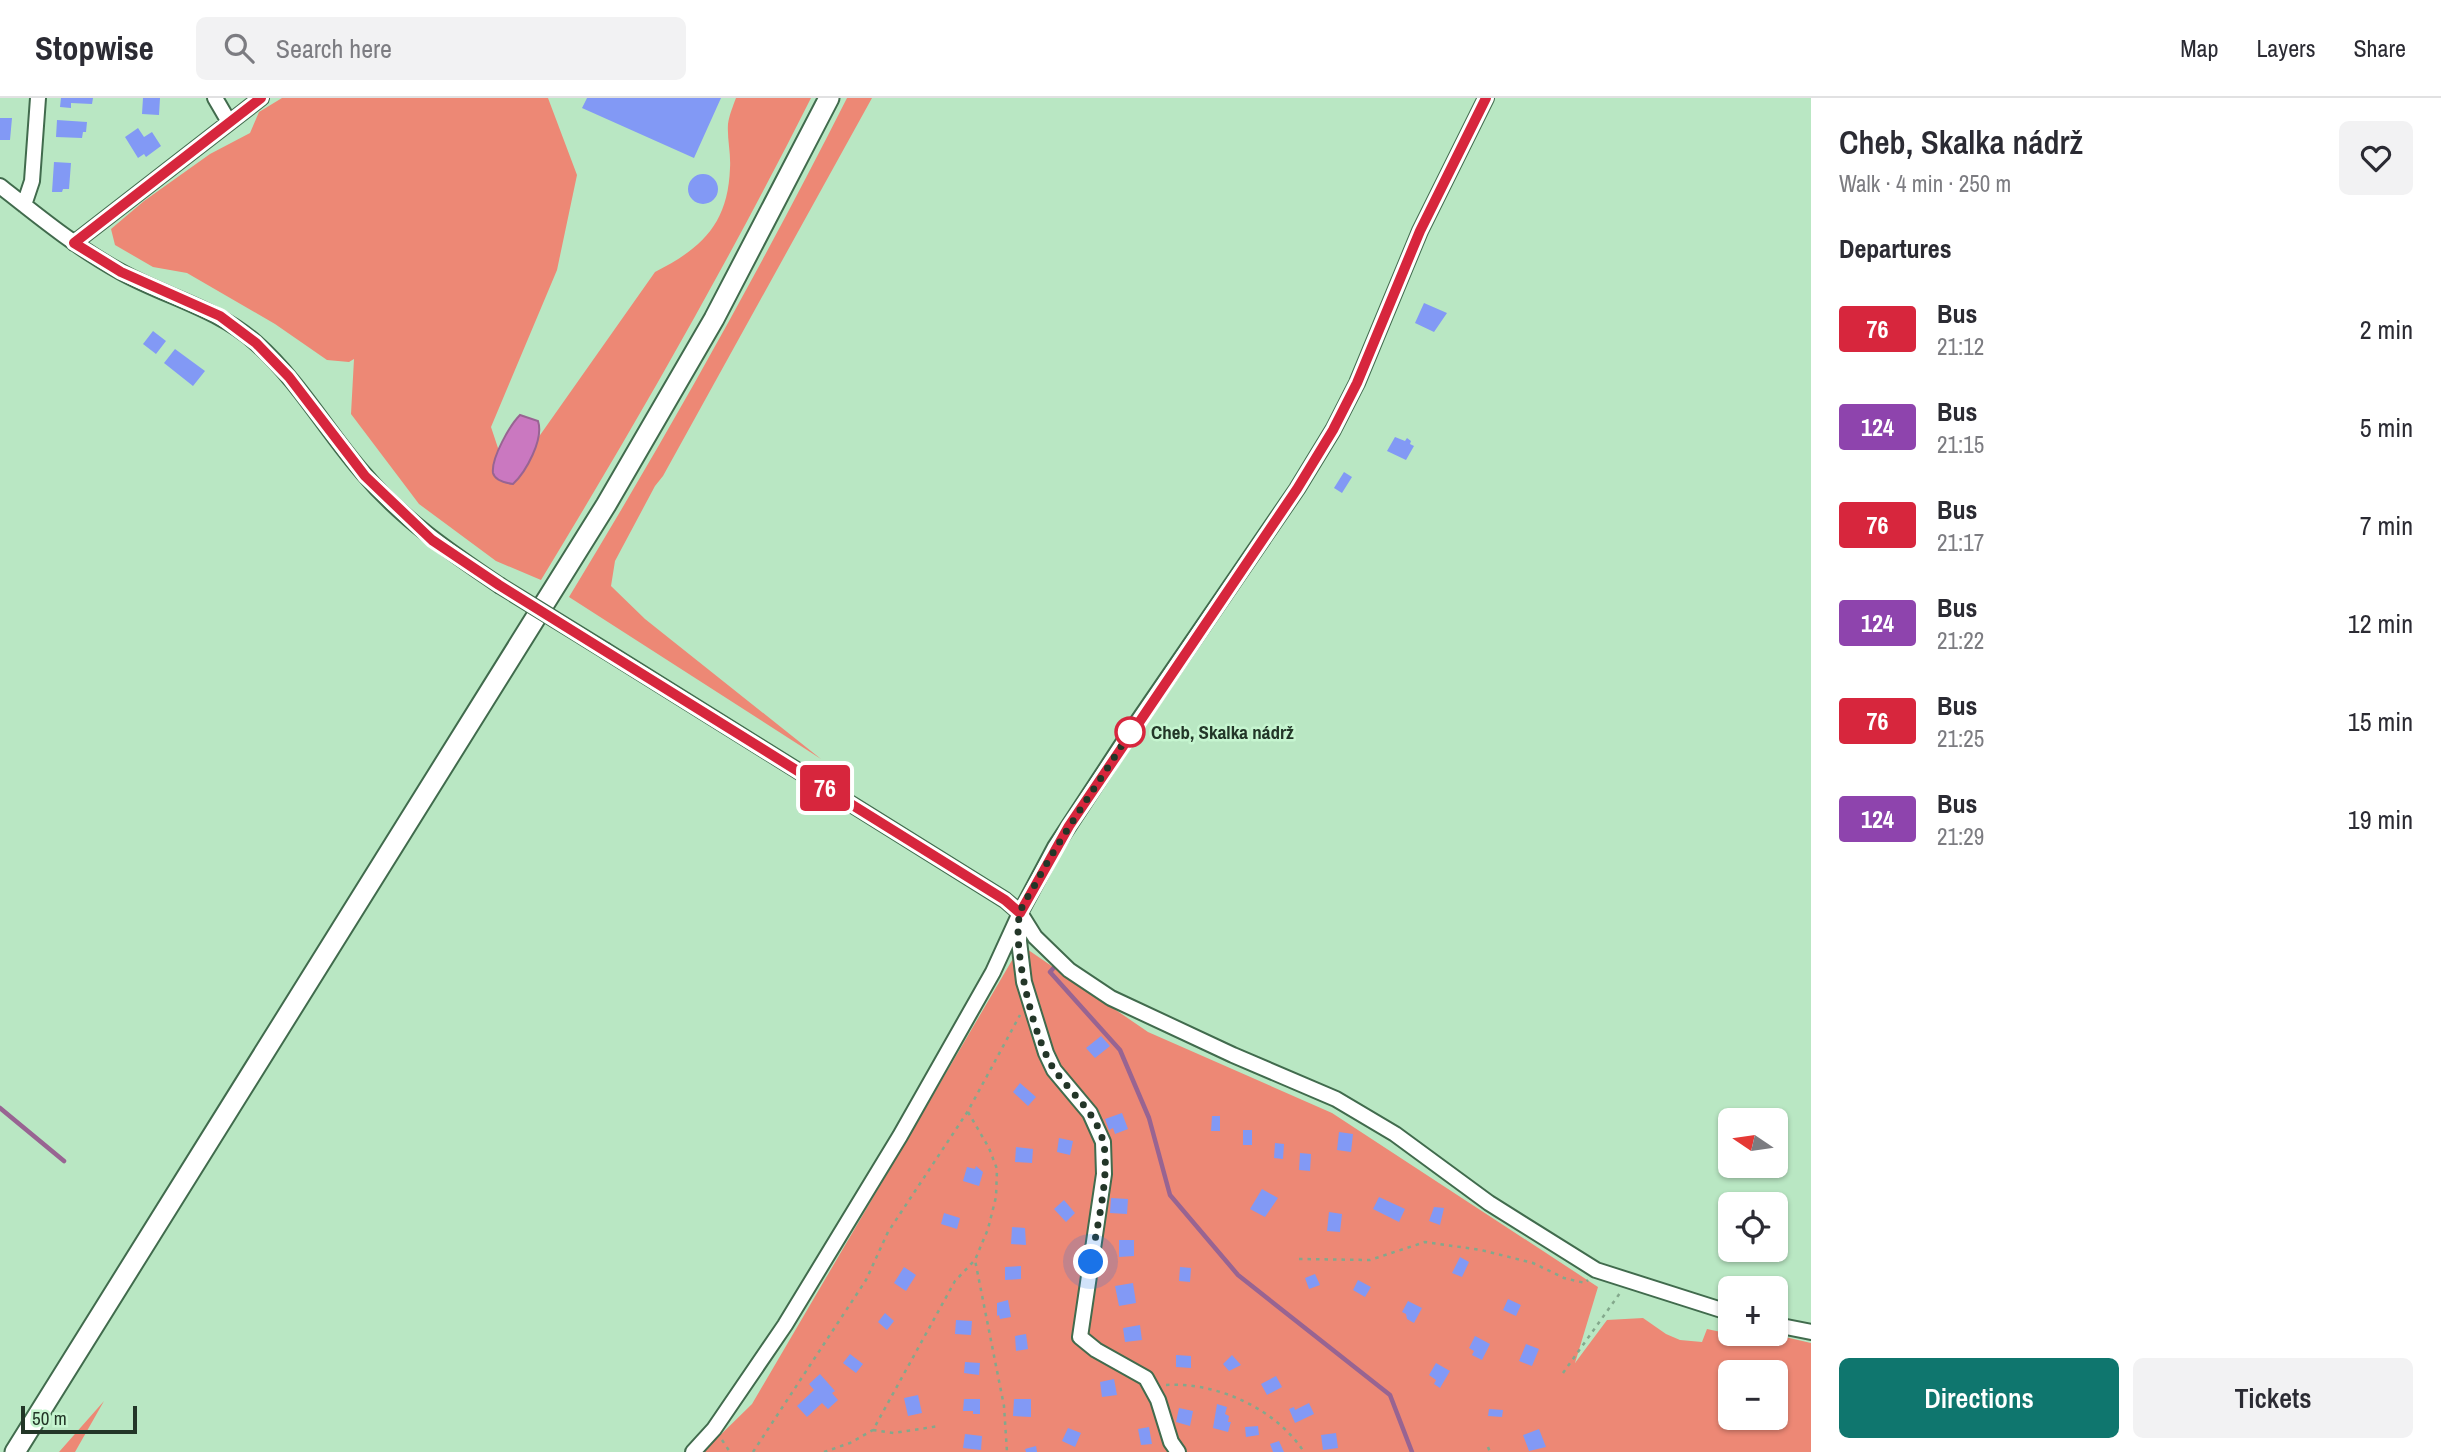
<!DOCTYPE html>
<html lang="en">
<head>
<meta charset="utf-8">
<style>
  :root { --surface:#fff; --page:#f2f2f3; --text:#2b2b33; --muted:#7c7c81; --line:#e1e1e2; --accent:#0f766e }
  body { margin:0; font-family:"Archivo Narrow",sans-serif; background:var(--page); color:var(--text); height:100vh; display:flex; flex-direction:column; font-size:26px; white-space:nowrap }
  * { box-sizing:border-box; margin:0 }
  p { font-size:23px; color:var(--muted) }
  .icon { flex:none; width:38px; height:38px; fill:none; stroke:currentColor; stroke-width:2; stroke-linecap:round; stroke-linejoin:round }
  .map { position:relative; flex:1; overflow:hidden }
  .panel { display:flex; flex-direction:column; background:var(--surface); width:630px }
  .panel>* { flex:none }
  .badge { padding:0 14px; border-radius:5px; font-size:24px; line-height:46px }
  .needle { width:46px; rotate:283deg }
  .buttons { position:absolute; left:1718px; top:1010px; display:grid; gap:14px }
  .buttons a { display:grid; place-items:center; width:70px; height:70px; border-radius:10px; background:var(--surface); box-shadow:0 2px 5px #0004; font-size:35px }
  .scale { position:absolute; left:21px; bottom:18px; width:116px; box-sizing:border-box; padding-left:7px; border:4px solid #233628; border-top:0; font-size:19px; line-height:24px; white-space:nowrap; color:#233628; -webkit-text-stroke:5px #c6f5d0; paint-order:stroke }
  .you { position:absolute; width:35px; height:35px; margin:-18px; border:5px solid #fff; border-radius:50%; background:#1a73e8; box-shadow:0 0 0 10px #1a73e833 }
  .map>.badge { position:absolute; translate:-50% -50%; box-shadow:0 0 0 4px #fff }
  h2 { padding:0 28px; font-size:26px; line-height:63px }
  .round { display:grid; place-items:center; flex:none; width:74px; height:74px; border-radius:10px; background:var(--page) }
  .summary { display:flex; align-items:center; justify-content:space-between; height:119px; padding:0 28px }
  h1 { font-size:33px; font-weight:600; line-height:52px }
  .action { display:flex; gap:14px; margin-top:auto; padding:14px 28px }
  .action a { flex:1; height:80px; border-radius:10px; background:var(--accent); color:#fff; font-size:28px; font-weight:600; line-height:80px; text-align:center }
  .action a+a { background:var(--page); color:var(--text) }
  ul { padding:0; list-style:none }
  li { display:flex; align-items:center; gap:21px; height:98px; padding:0 28px }
  li div { flex:1 }
  li b { display:block; font-size:26px }
  li em { font-style:normal }
  li .badge { min-width:77px; font-weight:700; text-align:center }
  header { display:flex; align-items:center; gap:42px; box-sizing:border-box; height:98px; padding:0 35px; background:var(--surface); border-bottom:2px solid var(--line) }
  header strong { font-size:33px }
  nav { display:flex; gap:38px; margin-inline-start:auto; font-size:24px }
  .search { width:490px; height:63px; background:var(--page); display:flex; align-items:center; gap:18px; box-sizing:border-box; padding:0 24px; border-radius:10px; color:var(--muted); font-size:26px }
  main { display:flex; flex:1; min-height:0 }
  .map>svg:first-child { display:block }
  .green { fill:#ed8875; fill-rule:evenodd }
  .water { fill:#ca78c0; stroke:#986492; stroke-width:2 }
  .lines { fill:none; stroke-linecap:round; stroke-linejoin:round }
  .stream { stroke:#986492; stroke-width:4.5 }
  .building { fill:#8299f5 }
  .minor-casing { stroke:#416b4d; stroke-width:18 }
  .major-casing { stroke:#416b4d; stroke-width:23 }
  .path { stroke:#83a88c; stroke-width:2.5; stroke-dasharray:3.5 5; stroke-linecap:butt }
  .minor { stroke:#fff; stroke-width:14 }
  .major { stroke:#fff; stroke-width:19 }
  .minor-bridge-casing { stroke:#416b4d; stroke-width:18; stroke-linecap:butt }
  .minor-bridge { stroke:#fff; stroke-width:14 }
  .line-casing { stroke:#fff; stroke-width:16 }
  .line { stroke:#d7263d; stroke-width:10 }
  .walk { stroke:#233628; stroke-width:7; stroke-dasharray:0 12.6 }
  .stop-dot { fill:#fff; stroke:#d7263d; stroke-width:3.5 }
  .labels { text-anchor:middle; dominant-baseline:central; stroke-width:5; stroke-linejoin:round; paint-order:stroke }
  .stop-label { font-size:19px; font-weight:bold; fill:#233628; stroke:#c6f5d0; text-anchor:start }
</style>
</head>
<body>
<header>
<strong>Stopwise</strong>
<div class="search"><svg class="icon" aria-label="search" viewBox="0 0 24 24"><circle cx="10" cy="10" r="6"/><path d="M15 15l6 6"/></svg>Search here</div>
<nav><a>Map</a><a>Layers</a><a>Share</a></nav>
</header>
<main>
<div class="map">
<svg width="1811" height="1354" viewBox="0 0 1811 1354">
  <rect width="100%" height="100%" fill="#b9e7c3"/>
  <path class="green" d="M282,0H548L577,77L557,172L491,329L499,353L493,375L526,368L538,340L655,174C702,150 728,126 730,70C731,55 727,41 728,26C729,18 733,8 736,0H811C728,165 637,324 541,482L496,463L419,406L351,316L354,261L349,264L327,262L275,226L187,175L153,169L115,147L111,131L144,103L210,56L250,35L259,14Z
    M847,0H872L663,378L655,388L615,463L611,488L645,521L821,661L569,499C668,336 761,170 847,0Z
    M1021,847L1148,934L1332,1015L1598,1189L1575,1265L1607,1222L1643,1220L1666,1236L1680,1242L1702,1244L1707,1231L1772,1245L1785,1239L1811,1245V1354H703L752,1306ZM1731,1274H1776V1320H1731Z
    M104,1303L75,1354H59Z"/>
  <path class="water" d="M520,317L538,323C544,341 526,374 513,386C506,385 495,383 493,375C491,360 510,327 520,317Z"/>
  <g class="lines">
    <path class="stream" d="M1058,865L1050,874L1120,952L1149,1020L1170,1097L1238,1177L1390,1297L1412,1354
      M0,1010L64,1063"/>
  </g>
  <path class="building" d="M61,0H93L92,6L71,5V10L60,9Z
    M143,0H160L159,17L142,16Z
    M587,0H721L694,60L582,10Z
    M0,20H12L10,42H0Z
    M57,22L87,24L86,34H83L82,40L56,39Z
    M138,30L144,39L152,34L161,48L146,59L144,56L138,60L125,39Z
    M54,64L71,65L69,91H63L62,94H52Z
    M688 91a15 15 0 1 1 30 0a15 15 0 1 1-30 0Z
    M1424,205L1447,215L1434,234L1415,225Z
    M153,233L166,243L156,256L143,246Z
    M175,251L205,273L193,288L164,265Z
    M1395,339L1405,343L1407,340L1411,343L1410,346L1414,348L1406,362L1387,353Z
    M1344,374L1352,379L1342,395L1334,390Z
    M1101,938L1110,948L1095,960L1086,950Z
    M1020,985L1036,999L1028,1008L1013,994Z
    M1122,1015L1128,1031L1115,1036L1113,1030L1109,1032L1105,1021Z
    M1212,1018H1220V1033H1211Z
    M1243,1032H1252V1047H1243Z
    M1339,1034L1353,1036L1351,1054L1337,1052Z
    M1059,1040L1073,1043L1070,1057L1057,1054Z
    M1275,1045L1284,1046L1283,1061L1274,1060Z
    M1016,1049L1033,1051L1032,1065L1015,1064Z
    M1300,1055L1311,1056L1310,1073L1299,1072Z
    M976,1068L983,1074L979,1088L963,1083L967,1069L975,1071Z
    M1262,1091L1278,1100L1265,1119L1250,1111Z
    M1379,1099L1405,1111L1399,1124L1373,1111Z
    M1111,1100L1128,1101L1127,1116L1110,1115Z
    M1064,1102L1075,1115L1066,1124L1054,1111Z
    M1434,1109L1444,1110L1440,1127L1429,1123Z
    M1329,1114L1342,1116L1340,1134L1327,1133Z
    M944,1115L960,1120L957,1131L941,1126Z
    M1012,1129L1025,1130L1026,1147L1011,1146Z
    M1119,1142H1134V1158L1119,1159Z
    M1460,1159L1469,1164L1462,1179L1452,1175Z
    M1021,1168V1181L1005,1182V1169Z
    M904,1169L916,1177L906,1193L894,1185Z
    M1180,1169L1191,1170L1190,1184L1179,1183Z
    M1315,1176L1320,1187L1309,1191L1305,1180Z
    M1358,1182L1371,1189L1365,1199L1353,1192Z
    M1133,1185L1136,1205L1119,1208L1115,1188Z
    M1508,1201L1521,1207L1516,1218L1503,1212Z
    M1008,1202L1011,1219L1000,1221L999,1217L997,1218V1205Z
    M1408,1203L1422,1210L1414,1225L1407,1221L1406,1216L1402,1214Z
    M885,1215L894,1223L887,1232L878,1224Z
    M956,1222L972,1223L971,1237L955,1236Z
    M1140,1227L1142,1242L1125,1244L1123,1230Z
    M1026,1236L1028,1251L1016,1253L1015,1238Z
    M1475,1238L1490,1246L1482,1262L1472,1257L1474,1253L1469,1250Z
    M1526,1246L1539,1251L1532,1268L1519,1263Z
    M850,1256L863,1266L856,1275L843,1265Z
    M1176,1257L1191,1258V1270L1176,1269Z
    M1232,1257L1241,1267L1229,1273L1223,1266Z
    M965,1264L980,1265L979,1277L964,1275Z
    M1436,1265L1450,1273L1440,1290L1434,1286L1436,1282L1429,1277Z
    M820,1276L835,1293L832,1295L838,1302L828,1311L822,1305L807,1319L797,1308L814,1292L809,1286Z
    M1276,1278L1282,1289L1267,1297L1261,1286Z
    M1114,1281L1117,1297L1102,1299L1100,1284Z
    M918,1297L922,1315L908,1318L904,1300Z
    M964,1301H980V1316H973V1313H963Z
    M1014,1301H1031V1319L1013,1318Z
    M1309,1305L1314,1316L1295,1325L1289,1311L1294,1309L1295,1312Z
    M1217,1306L1227,1309L1225,1316L1229,1318L1228,1324H1231L1228,1334L1213,1330Z
    M1179,1310L1193,1313L1190,1328L1176,1324Z
    M1489,1311L1503,1312L1502,1319L1488,1318Z
    M1258,1328L1259,1337L1246,1339L1245,1329Z
    M1149,1329L1152,1346L1141,1347L1138,1331Z
    M1068,1330L1081,1335L1075,1349L1062,1343Z
    M1539,1331L1546,1349L1529,1353L1523,1337Z
    M1336,1335L1338,1350L1323,1352L1321,1337Z
    M965,1336L982,1338L981,1352L963,1350Z
    M1279,1343L1284,1354H1273L1270,1346Z
    M1036,1348L1037,1354H1026L1025,1351Z"/>
  <g class="lines">
    <g class="minor-casing">
      <path id="minor" d="M215,0L229,24
        M0,88C38,118 77,150 121,174C166,199 217,210 256,245C299,283 327,334 364,376C402,421 450,454 499,487
        M24,107L32,83L38,0
        M74,145L261,0
        M606,553L1005,802L1020,815L1035,839L1069,872L1111,900L1233,957L1336,1001L1395,1036L1489,1105L1596,1172L1731,1215
        M1020,823L1019,843L1024,884L1046,955L1054,972L1090,1015L1103,1044L1104,1076L1080,1239L1096,1252L1146,1280L1158,1302L1171,1344L1178,1354
        M1776,1227L1811,1234
        M693,1354L714,1331L785,1227L900,1038L993,874L1020,815L1055,749L1125,642L1297,391L1333,332L1357,285L1420,133L1486,0"/>
    </g>
    <g class="major-casing">
      <path id="major" d="M15,1354L606,407L714,221L829,0"/>
    </g>
    <path class="path" d="M968,1014L989,1050L997,1071L996,1099L988,1131L975,1162L1004,1308L1007,1354
      M1299,1161L1370,1162L1425,1144L1481,1152L1533,1165L1564,1180L1585,1185L1588,1182
      M1563,1275L1620,1195
      M1166,1287C1218,1284 1276,1311 1304,1354
      M873,1332L894,1335L939,1328
      M722,1342L730,1354
      M1488,1349L1490,1354
      M753,1354L866,1182L888,1134L968,1013L1020,917
      M824,1354L850,1345L873,1332L955,1183L974,1163"/>
    <use href="#minor" class="minor"/>
    <use href="#major" class="major"/>
    <g class="minor-bridge-casing">
      <path id="minor-bridge" d="M499,487L606,553"/>
    </g>
    <use href="#minor-bridge" class="minor-bridge"/>
  </g>
  <g class="lines">
    <g class="line-casing">
      <path id="line" d="M261,0L74,145L121,174L220,218L256,245L289,279L365,378L432,442L499,487L1005,802L1020,815L1069,728L1297,391L1333,332L1357,285L1420,133L1486,0"/>
    </g>
    <use href="#line" class="line"/>
    <path class="walk" d="M1091,1164C1096,1133 1111,1074 1103,1043C1096,1015 1072,996 1056,974C1035,947 1011,848 1020,815C1023,804 1032,793 1037,783C1065,731 1100,684 1130,634"/>
  </g>
  <circle class="stop-dot" cx="1130" cy="634" r="14"/>
  <g class="labels">
    <g class="stop-label">
      <text x="1151" y="634">Cheb, Skalka nádrž</text>
    </g>
  </g>
</svg>
<div class="buttons">
<a><svg class="needle" viewBox="-14 -14 28 28"><path d="M0-13l5 13h-10z" fill="#e53935"/><path d="M0 13l5-13h-10z" fill="#7c7c81"/></svg></a>
<a><svg class="icon" aria-label="locate" viewBox="0 0 24 24"><circle cx="12" cy="12" r="6"/><path d="M12 2v4M12 18v4M2 12h4M18 12h4"/></svg></a>
<a>+</a>
<a>−</a>
</div>
<div class="scale">50 m</div>
<div class="you" style="left:1091px;top:1164px"></div>
<b class="badge" style="left:825px;top:690px;background:#d7263d;color:#fff">76</b>
</div>
<section class="panel">
<div class="summary"><div><h1>Cheb, Skalka nádrž</h1><p>Walk · 4 min · 250 m</p></div><a class="round"><svg class="icon" aria-label="heart" viewBox="0 0 24 24"><path d="M12 20l-8-8c-3-5 5-10 8-4 3-6 11-1 8 4z"/></svg></a></div>
<h2>Departures</h2>
<ul>
<li><span class="badge" style="background:#d7263d;color:#fff">76</span><div><b>Bus</b><p>21:12</p></div><em>2 min</em></li>
<li><span class="badge" style="background:#8e44ad;color:#fff">124</span><div><b>Bus</b><p>21:15</p></div><em>5 min</em></li>
<li><span class="badge" style="background:#d7263d;color:#fff">76</span><div><b>Bus</b><p>21:17</p></div><em>7 min</em></li>
<li><span class="badge" style="background:#8e44ad;color:#fff">124</span><div><b>Bus</b><p>21:22</p></div><em>12 min</em></li>
<li><span class="badge" style="background:#d7263d;color:#fff">76</span><div><b>Bus</b><p>21:25</p></div><em>15 min</em></li>
<li><span class="badge" style="background:#8e44ad;color:#fff">124</span><div><b>Bus</b><p>21:29</p></div><em>19 min</em></li>
</ul>
<div class="action"><a>Directions</a><a>Tickets</a></div>
</section>
</main>
</body>
</html>
